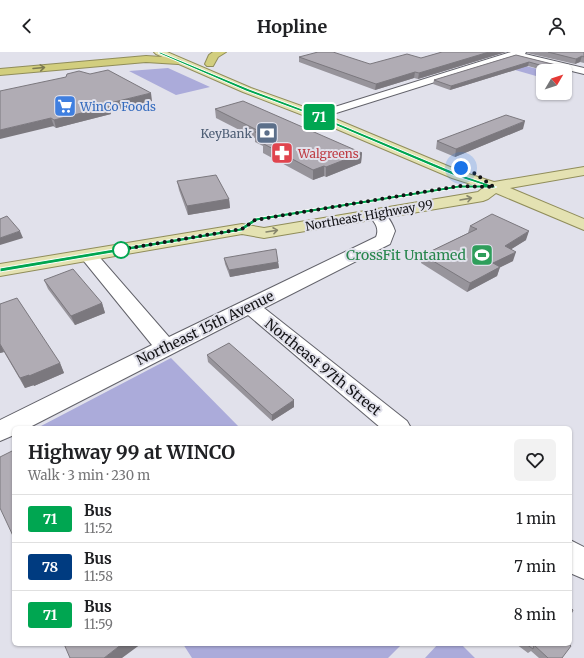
<!DOCTYPE html>
<html lang="en">
<head>
<meta charset="utf-8">
<style>
  :root { --surface:#fff; --page:#f2f2f2; --text:#202124; --muted:#757577; --line:#e0e0e0 }
  body { margin:0; font-family:Merriweather,serif; background:var(--page); color:var(--text); height:100vh; display:flex; flex-direction:column; font-size:15px; white-space:nowrap }
  * { box-sizing:border-box; margin:0 }
  p { font-size:13px; color:var(--muted) }
  .icon { flex:none; width:22px; height:22px; fill:none; stroke:currentColor; stroke-width:2; stroke-linecap:round; stroke-linejoin:round }
  .map { position:relative; flex:1; overflow:hidden }
  .side { position:absolute; left:12px; top:374px; width:560px; height:220px; display:flex; flex-direction:column; background:var(--surface); border-radius:6px; box-shadow:0 1px 3px #0004 }
  .side>* { flex:none }
  .badge { padding:0 8px; border-radius:3px; font-size:14px; line-height:26px }
  .needle { width:26px; rotate:51deg }
  .tools { position:absolute; left:536px; top:12px; display:grid; gap:8px }
  .tools a { display:grid; place-items:center; width:36px; height:36px; border-radius:6px; background:var(--surface); box-shadow:0 1px 3px #0004; font-size:20px }
  .you { position:absolute; width:20px; height:20px; margin:-10px; border:3px solid #fff; border-radius:50%; background:#1a73e8; box-shadow:0 0 0 6px #1a73e833 }
  .map>.badge { position:absolute; translate:-50% -50%; box-shadow:0 0 0 2px #fff }
  .round { display:grid; place-items:center; flex:none; width:42px; height:42px; border-radius:6px; background:var(--page) }
  .summary { display:flex; align-items:center; justify-content:space-between; height:68px; padding:0 16px }
  h1 { font-size:19px; font-weight:700; line-height:30px }
  ul { padding:0; list-style:none }
  li { display:flex; align-items:center; gap:12px; height:48px; padding:0 16px; border-top:1px solid var(--line) }
  li div { flex:1 }
  li b { display:block; font-size:15px }
  li em { font-style:normal }
  li .badge { min-width:44px; font-weight:700; text-align:center }
  header { display:flex; justify-content:space-between; align-items:center; height:52px; padding:0 16px; background:var(--surface); font-size:18px; font-weight:700 }
  .map>svg:first-child { display:block }
  .green { fill:#ababda }
  .lines { fill:none; stroke-linecap:round; stroke-linejoin:round }
  .minor-casing { stroke:#62626a; stroke-width:2 }
  .major-casing { stroke:#908d5a; stroke-width:2 }
  .highway-casing { stroke:#908d5a; stroke-width:2 }
  .minor { fill:#fff; fill-rule:evenodd }
  .major { fill:#e4e2b2; fill-rule:evenodd }
  .highway { fill:#d2ce7e; fill-rule:evenodd }
  .wall { fill:#97949b }
  .shaded-wall { fill:#7b787e }
  .building { fill:#b0acb4; stroke:#7b787e }
  .oneway { stroke:#7c7a50 }
  .oneway2 { stroke:#86856c }
  .line { fill:#00a651; stroke:#fff }
  .walk { stroke:#141417; stroke-width:4; stroke-dasharray:0 7.2 }
  .stop-dot { fill:#fff; stroke:#00a651; stroke-width:2 }
  .labels { text-anchor:middle; dominant-baseline:central; stroke-width:4; stroke-linejoin:round; paint-order:stroke }
  .far-shop-label { font-size:12px; fill:#366cbe; stroke:#e1e1eb; text-anchor:start }
  .far-service-label { font-size:12px; fill:#4e5e75; stroke:#e1e1eb; text-anchor:end }
  .far-health-label { font-size:12px; fill:#be3a42; stroke:#e1e1eb; text-anchor:start }
  .far-street-label { font-size:12px; fill:#141417; stroke:#e1e1eb }
  .leisure-label { font-size:14px; fill:#27864d; stroke:#e1e1eb; text-anchor:end }
  .street-label { font-size:14px; fill:#141417; stroke:#e1e1eb }
</style>
</head>
<body>
<header><svg class="icon" aria-label="back" viewBox="0 0 24 24"><path d="M15 5l-7 7 7 7"/></svg>Hopline<svg class="icon" aria-label="person" viewBox="0 0 24 24"><circle cx="12" cy="8" r="4"/><path d="M4 21q1-7 8-7t8 7"/></svg></header>
<div class="map">
<svg width="584" height="606" viewBox="0 0 584 606">
  <rect width="100%" height="100%" fill="#e1e1eb"/>
  <path class="green" d="M526,14L545,19L536,24L515,18Z
    M168,16L210,35L176,43L129,19Z
    M171,306L240,376H43L41,374Z
    M183,592H402L388,606H192Z
    M438,592H461L475,606H425Z"/>
  <g class="lines">
    <g class="minor-casing">
      <path id="minor" d="M511,0H526L525,2L584,16V22L515,5L333,62H325L323,60L325,58Z
        M376,157C386,160 392,170 395,179L390,192L264,256L407,369L411,376H381L248,263L28,376H14V383L0,389V368L152,293L83,208L80,204L83,200L89,199L95,200L169,285L376,185C380,175 374,170 368,162L370,159Z
        M570,488L584,495V527L570,521Z"/>
    </g>
    <g class="major-casing">
      <path id="major" d="M154,0H167L251,36L321,61L462,120L494,130L584,115V123L510,136L584,167V178L496,141L488,147L483,149L264,186L242,182L0,224V212L242,172L264,176L478,140L483,136L452,126L313,67L243,40L156,2Z"/>
    </g>
    <g class="highway-casing">
      <path id="highway" d="M213,0H226L218,5L213,14H207L205,12L209,3Z
        M146,4L178,6L183,9L178,12L146,10L0,23V17Z"/>
    </g>
    <use href="#minor" class="minor"/>
    <use href="#major" class="major"/>
    <use href="#highway" class="highway"/>
  </g>
  <path class="wall" d="M442,0H506L418,27L414,26L375,38L299,10V5L370,12L421,6Z
    M527,0H584V11L580,10L575,12L527,1Z
    M516,3L556,13L555,16L546,19L528,14L450,38L433,32L434,28Z
    M0,39L152,49L110,59L111,62L56,76Z
    M215,57L362,101L361,111L326,125L324,124L313,128L263,101V94L255,90V86L216,66Z
    M523,77L455,105L436,97L437,89Z
    M177,129L229,147L230,156L188,163L179,138Z
    M470,174L526,188L511,197L513,209L500,215L497,224L467,240L421,211L423,203L468,181Z
    M224,206L278,210L279,216L230,225L225,212Z
    M44,228L102,251L105,261L75,273L48,237Z
    M0,252L60,311L64,321L34,334V333L25,336L4,300L0,301Z
    M207,303L294,355L272,369L208,310Z
    M516,592H569L562,606H539L531,599L528,601Z"/>
  <path class="shaded-wall" d="M489,0H506L418,27L419,21Z
    M582,4L580,10L575,12L576,7Z
    M529,10L528,14L450,38L451,34Z
    M556,13L555,16L546,19L547,15Z
    M415,20L414,26L375,38L376,32Z
    M151,41L152,49L110,59L111,62L56,76L54,68L106,52Z
    M51,66L54,74L0,87V78Z
    M525,69L523,77L455,105L456,97Z
    M362,101L361,111L326,125V115Z
    M324,114V124L313,128V118Z
    M229,147L230,156L188,163L187,154Z
    M20,179L23,186L0,193V186Z
    M529,179L526,188L502,203L505,194Z
    M516,200L513,209L491,220L493,211Z
    M278,210L279,216L230,225L229,218Z
    M500,215L497,224L467,240L470,231Z
    M102,251L105,261L75,273L71,264Z
    M0,292L4,300L0,301Z
    M60,311L64,321L34,334L29,324Z
    M29,323L34,333L25,336L20,326Z
    M294,348V355L272,369V363Z
    M122,592H141L122,606H104Z"/>
  <path class="building" d="M318,0H333L370,12L407,2L421,6L442,0H489L419,21L415,20L376,32L299,5Z
    M548,0H584V5L582,4L576,7Z
    M516,3L556,13L547,15L529,10L451,34L434,28Z
    M108,18L151,41L106,52L109,54L54,68L51,66L0,78V39L66,25L67,22L79,19L90,22Z
    M243,49L362,101L326,115L324,114L313,118L262,91L271,89L255,80L259,79L215,57Z
    M506,63L525,69L456,97L437,89Z
    M216,123L229,147L187,154L177,129Z
    M492,162L529,179L505,194L516,200L493,211L500,215L470,231L423,203L477,177L470,174Z
    M7,164L20,179L0,186V167Z
    M276,197L278,210L229,218L224,206Z
    M73,217L102,251L71,264L44,228Z
    M17,246L60,311L29,324V323L20,326L0,292V252Z
    M229,291L294,348L272,363L207,303Z
    M14,398V486L0,456V405Z
    M570,555L573,558L570,564Z
    M64,592H122L104,606H70Z
    M526,592H569L571,594L562,606H548L534,593L533,597Z"/>
  <defs><path id="oneway-shaft" d="M-6 0H5M1.5-3L5.5 0L1.5 3" fill="none" stroke-width="1.6" stroke-linecap="round" stroke-linejoin="round"/></defs>
  <use class="oneway" href="#oneway-shaft" transform="translate(39 16) rotate(-5)"/>
  <g class="oneway2">
    <use href="#oneway-shaft" transform="translate(466 147) rotate(-10)"/>
    <use href="#oneway-shaft" transform="translate(272 179) rotate(-9)"/>
  </g>
  <path class="line" d="M158,1L160,0L249,37L318,63L459,122L497,135L494,136H459L257,169L242,179L0,220V216L240,176L255,166L459,133H483L455,124L316,65L246,39Z"/>
  <g class="lines">
    <path class="walk" d="M121,198H118L242,177L255,168L459,134L494,135L474,121L461,116"/>
  </g>
  <defs>
    <g id="supermarket-square" transform="scale(1.15)"><rect x="-9" y="-9" width="18" height="18" rx="4" fill="#3f7fe0" stroke="#e1e1eb"/><path d="M-6-5.5h2.5l.6 2H6L4.5 2H-2.5L-4.4-4H-6ZM-1.5 3.2a1.3 1.3 0 1 0 .1 0ZM3 3.2a1.3 1.3 0 1 0 .1 0Z" fill="#fff"/></g>
    <g id="bank-square" transform="scale(1.15)"><rect x="-9" y="-9" width="18" height="18" rx="4" fill="#5c6f8a" stroke="#e1e1eb"/><path d="M-6-4H6V4H-6ZM0-2.3a2.3 2.3 0 1 0 0 4.6a2.3 2.3 0 1 0 0-4.6Z" fill="#fff"/></g>
    <g id="pharmacy-square" transform="scale(1.15)"><rect x="-9" y="-9" width="18" height="18" rx="4" fill="#e0444e" stroke="#e1e1eb"/><path d="M-2-6h4v4h4v4h-4v4h-4v-4h-4v-4h4Z" fill="#fff"/></g>
    <g id="stadium-square" transform="scale(1.15)"><rect x="-9" y="-9" width="18" height="18" rx="4" fill="#2e9e5b" stroke="#e1e1eb"/><path d="M0-5a6.5 5 0 1 0 0 10a6.5 5 0 1 0 0-10ZM-3.5-1.8h7v3.6h-7Z" fill="#fff"/></g>
  </defs>
  <g fill-rule="evenodd">
    <use href="#supermarket-square" x="65" y="54"/>
    <use href="#bank-square" x="267" y="81"/>
    <use href="#pharmacy-square" x="282" y="101"/>
    <use href="#stadium-square" x="482" y="203"/>
  </g>
  <circle class="stop-dot" cx="121" cy="198" r="8"/>
  <g class="labels">
    <g class="far-shop-label">
      <text x="80" y="54">WinCo Foods</text>
    </g>
    <g class="far-service-label">
      <text x="252" y="81">KeyBank</text>
    </g>
    <g class="far-health-label">
      <text x="298" y="101">Walgreens</text>
    </g>
    <g class="far-street-label">
      <text transform="translate(369 163) rotate(-10)">Northeast Highway 99</text>
    </g>
    <g class="leisure-label">
      <text x="466" y="203">CrossFit Untamed</text>
    </g>
    <g class="street-label">
      <text transform="translate(205 276) rotate(-26)">Northeast 15th Avenue</text>
      <text transform="translate(323 315) rotate(39)">Northeast 97th Street</text>
    </g>
  </g>
</svg>
<div class="tools">
<a><svg class="needle" viewBox="-14 -14 28 28"><path d="M0-13l5 13h-10z" fill="#e53935"/><path d="M0 13l5-13h-10z" fill="#757577"/></svg></a>
</div>
<div class="you" style="left:461px;top:116px"></div>
<b class="badge" style="left:319px;top:65px;background:#00a651;color:#fff">71</b>
<section class="side">
<div class="summary"><div><h1>Highway 99 at WINCO</h1><p>Walk · 3 min · 230 m</p></div><a class="round"><svg class="icon" aria-label="heart" viewBox="0 0 24 24"><path d="M12 20l-8-8c-3-5 5-10 8-4 3-6 11-1 8 4z"/></svg></a></div>
<ul>
<li><span class="badge" style="background:#00a651;color:#fff">71</span><div><b>Bus</b><p>11:52</p></div><em>1 min</em></li>
<li><span class="badge" style="background:#003b80;color:#fff">78</span><div><b>Bus</b><p>11:58</p></div><em>7 min</em></li>
<li><span class="badge" style="background:#00a651;color:#fff">71</span><div><b>Bus</b><p>11:59</p></div><em>8 min</em></li>
</ul>
</section>
</div>
</body>
</html>
